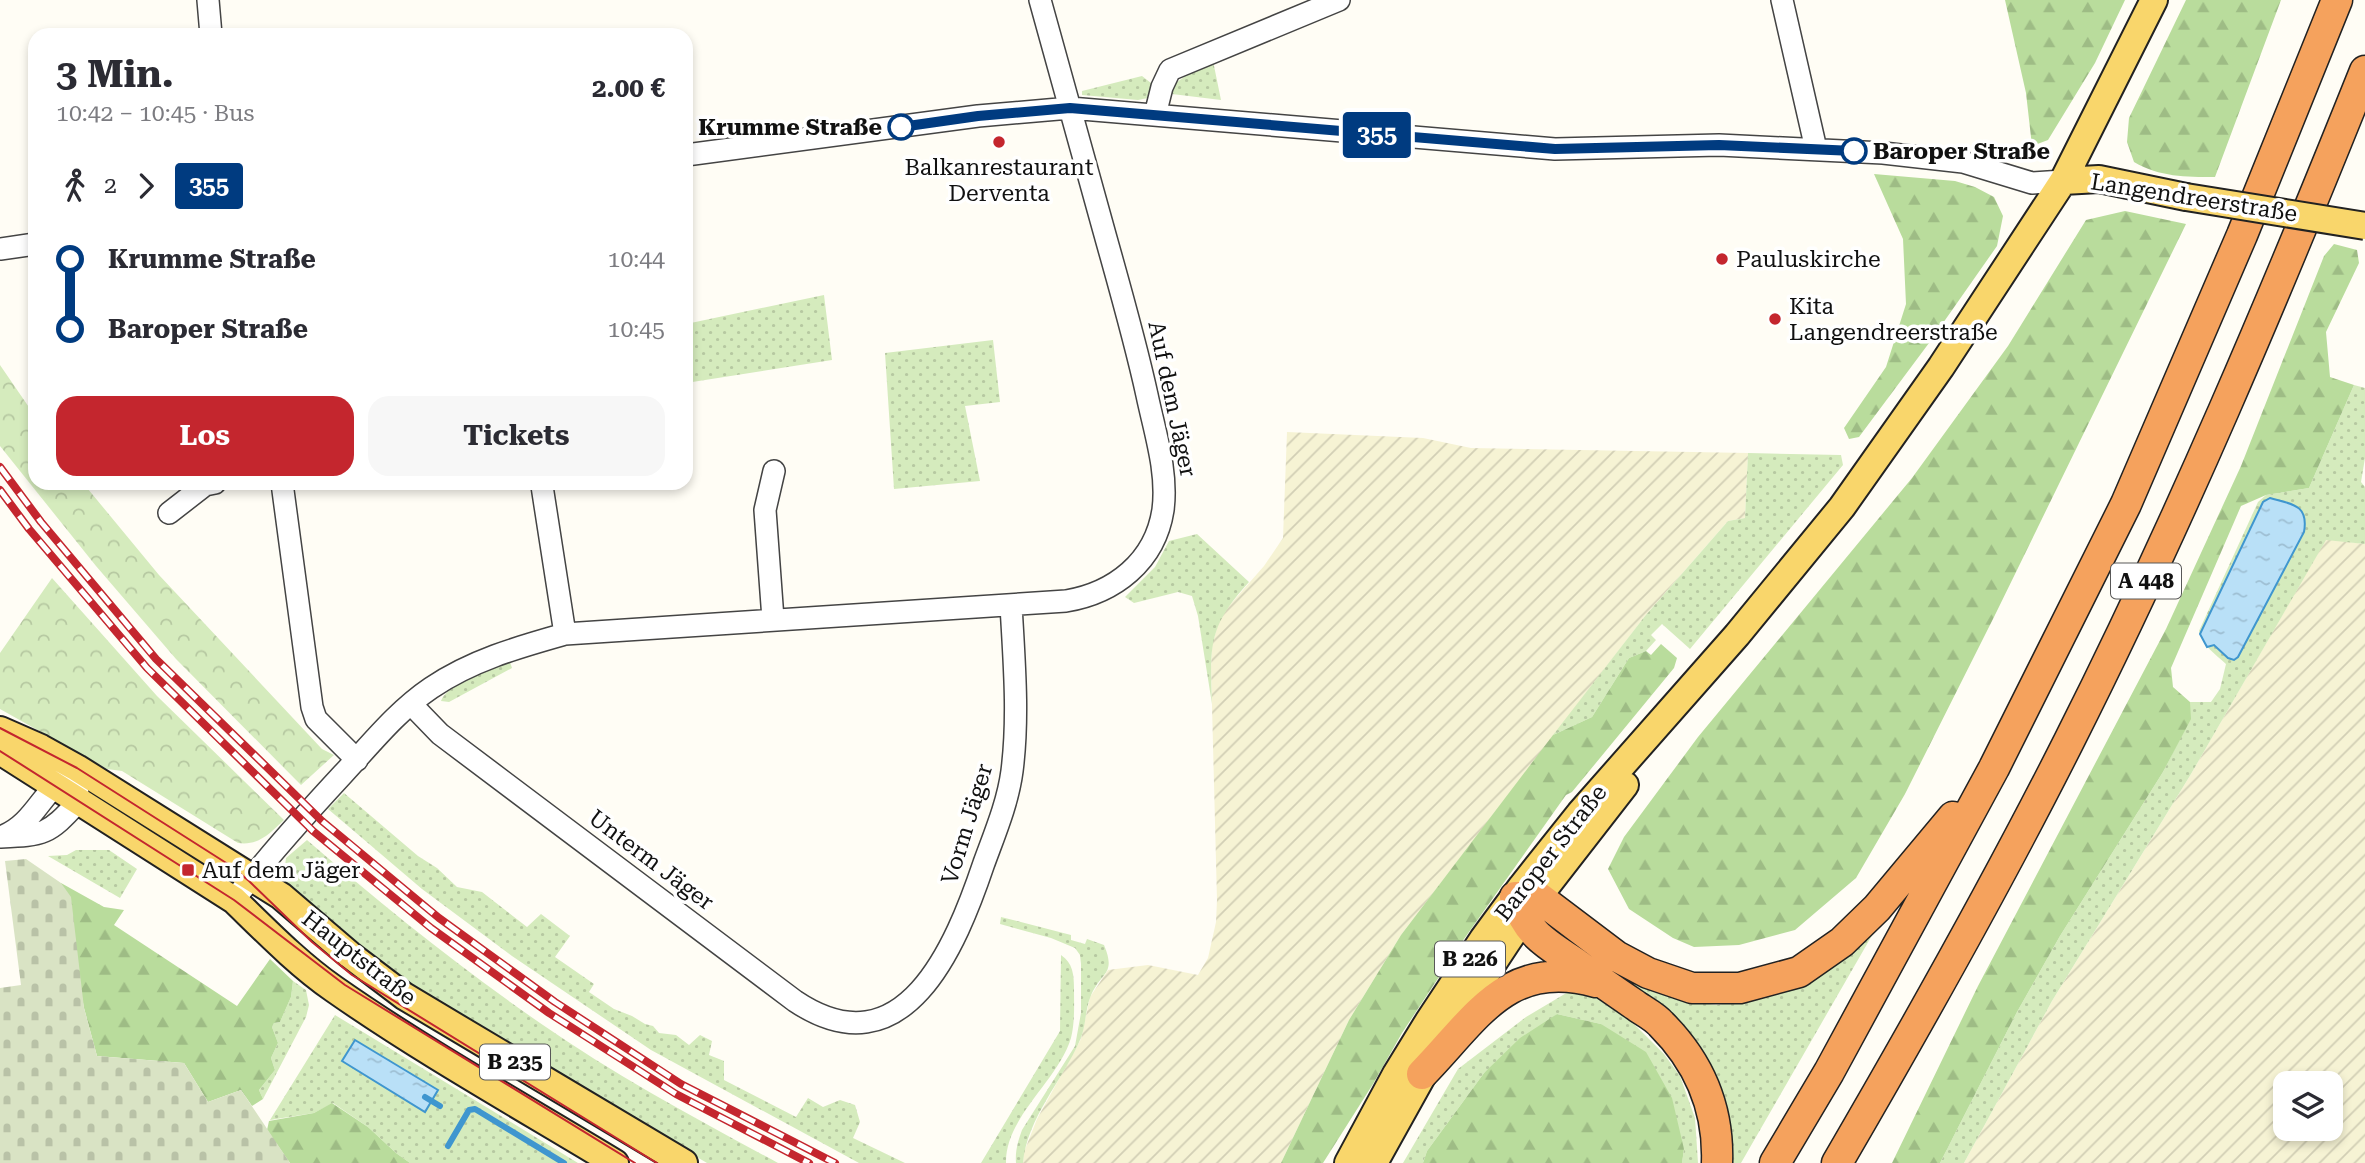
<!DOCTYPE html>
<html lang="de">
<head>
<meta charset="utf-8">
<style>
  :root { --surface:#fff; --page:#f7f7f7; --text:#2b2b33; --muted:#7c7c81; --accent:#c4262e }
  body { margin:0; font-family:"Roboto Serif",serif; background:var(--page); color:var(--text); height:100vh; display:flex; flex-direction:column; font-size:26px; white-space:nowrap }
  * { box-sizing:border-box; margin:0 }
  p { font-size:23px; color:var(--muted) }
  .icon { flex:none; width:38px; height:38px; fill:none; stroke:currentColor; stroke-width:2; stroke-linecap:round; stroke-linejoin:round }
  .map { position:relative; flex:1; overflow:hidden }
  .panel { position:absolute; left:28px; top:28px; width:665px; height:462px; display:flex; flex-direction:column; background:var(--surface); border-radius:21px; box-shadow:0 4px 10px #0003 }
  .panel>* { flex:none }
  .badge { padding:0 14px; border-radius:5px; font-size:24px; line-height:46px }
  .tools { position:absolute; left:2273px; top:1071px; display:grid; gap:14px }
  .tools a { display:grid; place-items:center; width:70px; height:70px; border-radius:14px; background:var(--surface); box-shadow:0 4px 10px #0003; font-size:35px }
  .map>.badge { position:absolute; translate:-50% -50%; box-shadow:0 0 0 4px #fff }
  .legs { display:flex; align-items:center; gap:10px; height:77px; padding:0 28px; font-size:23px }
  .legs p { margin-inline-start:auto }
  .summary { display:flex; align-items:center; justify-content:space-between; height:119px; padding:0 28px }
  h1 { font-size:38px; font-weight:700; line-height:52px }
  .primary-button { display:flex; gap:14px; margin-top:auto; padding:14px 28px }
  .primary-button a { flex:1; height:80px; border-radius:21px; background:var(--accent); color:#fff; font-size:28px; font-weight:700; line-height:80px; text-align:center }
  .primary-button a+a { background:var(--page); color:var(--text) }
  ul { padding:0 28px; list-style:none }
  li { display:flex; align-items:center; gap:24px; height:70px; font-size:26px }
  li i { display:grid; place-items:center; width:10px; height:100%; margin:0 9px; background:currentColor }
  li i::after { content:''; width:18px; height:18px; margin:-9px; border:5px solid; border-radius:50%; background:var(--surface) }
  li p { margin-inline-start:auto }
  li:first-child i { background:linear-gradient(#0000 50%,currentColor 0) }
  li:last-child i { background:linear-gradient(currentColor 50%,#0000 0) }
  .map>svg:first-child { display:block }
  .farmland { fill:url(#farmland-furrows); fill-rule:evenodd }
  .grass { fill:url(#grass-dots) }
  .forest { fill:url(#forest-firs) }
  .cemetery { fill:url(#cemetery-stones) }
  .park { fill:url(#park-crowns) }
  .water { fill:url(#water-ripples); stroke:#3f96cf; stroke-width:2 }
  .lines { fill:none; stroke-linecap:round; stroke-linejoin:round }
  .stream { stroke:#3f96cf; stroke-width:6 }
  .minor-casing { stroke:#444; stroke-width:24 }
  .major-casing { stroke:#222; stroke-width:30 }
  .highway-casing { stroke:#222; stroke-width:33 }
  .minor { stroke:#fff; stroke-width:21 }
  .major { stroke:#f9d66b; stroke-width:26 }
  .highway { stroke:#f5a25d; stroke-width:30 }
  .tram { stroke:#c4262e; stroke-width:2 }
  .rail-casing { stroke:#c4262e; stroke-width:8 }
  .rail { stroke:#fff; stroke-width:5; stroke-dasharray:16; stroke-linecap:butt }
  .major-bridge-casing { stroke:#222; stroke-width:30; stroke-linecap:butt }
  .major-bridge { stroke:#f9d66b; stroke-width:26 }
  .line-1-casing { stroke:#fff; stroke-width:16 }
  .line-1 { stroke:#003b80; stroke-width:10 }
  .stop-1-dot { fill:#fff; stroke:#003b80; stroke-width:3.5 }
  .poi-dot { fill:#c4262e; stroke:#fff; stroke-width:2.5 }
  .labels { text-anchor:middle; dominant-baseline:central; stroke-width:7; stroke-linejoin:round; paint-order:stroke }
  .shield { fill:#fff; stroke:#585858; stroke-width:2 }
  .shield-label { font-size:21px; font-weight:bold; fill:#111 }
  .stop-label { font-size:23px; font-weight:bold; fill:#111; stroke:#fff; text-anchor:end }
  .poi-label { font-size:23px; fill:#111; stroke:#fff; text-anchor:start }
  .street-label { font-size:23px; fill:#111; stroke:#fff }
</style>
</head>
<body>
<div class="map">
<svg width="2365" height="1163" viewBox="0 0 2365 1163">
  <defs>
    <pattern id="farmland-furrows" width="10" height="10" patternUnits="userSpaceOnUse" patternTransform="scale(1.75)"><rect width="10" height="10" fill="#f6f3d4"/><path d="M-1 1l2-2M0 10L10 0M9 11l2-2" fill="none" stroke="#d2cfb5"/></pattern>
    <pattern id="grass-dots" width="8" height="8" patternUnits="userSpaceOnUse" patternTransform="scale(1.75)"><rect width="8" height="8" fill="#d5ebbd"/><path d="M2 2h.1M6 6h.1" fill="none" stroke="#b6c8a1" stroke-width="1.8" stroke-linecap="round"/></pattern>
    <pattern id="forest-firs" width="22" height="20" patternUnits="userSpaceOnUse" patternTransform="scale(1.75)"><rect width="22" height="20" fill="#b9dc9c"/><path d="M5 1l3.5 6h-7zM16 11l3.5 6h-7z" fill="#9ebc85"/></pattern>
    <pattern id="cemetery-stones" width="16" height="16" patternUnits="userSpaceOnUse" patternTransform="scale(1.75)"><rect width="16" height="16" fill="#d9e3c4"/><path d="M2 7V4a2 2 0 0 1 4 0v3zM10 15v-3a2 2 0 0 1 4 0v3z" fill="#b9c2a7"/></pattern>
    <pattern id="park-crowns" width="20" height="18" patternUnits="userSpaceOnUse" patternTransform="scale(1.75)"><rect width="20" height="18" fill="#d5ebbd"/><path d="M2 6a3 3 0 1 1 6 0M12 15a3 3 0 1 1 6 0" fill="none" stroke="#b6c8a1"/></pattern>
    <pattern id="water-ripples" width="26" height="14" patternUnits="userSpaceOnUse" patternTransform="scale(1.75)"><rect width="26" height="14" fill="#b9e0f7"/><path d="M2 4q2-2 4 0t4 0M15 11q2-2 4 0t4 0" fill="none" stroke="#9ebfd3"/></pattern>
  </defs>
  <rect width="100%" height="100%" fill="#fffdf5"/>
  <path class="farmland" d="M1287,432L1423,438L1471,448L1748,453L1745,518L1728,521L1645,616L1401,935L1349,1020L1281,1163H1023L1024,1152L1037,1119L1081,1039L1090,997L1108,970L1148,965L1198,975L1208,958L1216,922L1217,900L1211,667L1212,645L1219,621L1228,607L1264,566L1283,538Z
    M2326,539L2365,544V1163H1964L2052,1001L2191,774ZM2286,1083H2331V1129H2286Z"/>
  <path class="grass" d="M1213,61L1221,100L1172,94L1173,85L1198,67Z
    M1142,76L1151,83L1148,98L1138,100L1082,95V91Z
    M824,295L832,360L686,383V324Z
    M993,340L1000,402L965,406L980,481L894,489L885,353Z
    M2354,385L2365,388V458L2361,482L2365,487V544L2326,540L2191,774L2052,1001L1964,1163H1940L2017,1012L2060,936L2163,772L2190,719V702H2211L2220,689L2226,664C2215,654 2203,646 2199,631L2258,502L2266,495L2309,488Z
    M1748,453L1841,455L1843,465L1690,649L1662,624L1651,635L1656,640L1646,651L1629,658L1592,717L1553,735L1645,616L1728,521L1745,518Z
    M1197,534L1249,582C1208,627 1210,645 1212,704L1198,616L1192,596L1178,592L1134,603L1125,597L1155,567L1169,541Z
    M510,662L512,668L449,702L441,701C447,683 492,670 510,662Z
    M344,793L418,856L437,868L457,887L482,892L527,927L541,914L570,936L555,957L594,984L589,992L614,1009L632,1016L645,1024L653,1026L659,1033L676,1035L689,1045L700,1035L712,1041L709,1055L724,1061V1080L796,1117L808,1098L823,1107L840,1100L855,1105L860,1122L853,1138L905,1163H859L651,1050L512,956L422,889L328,809Z
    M307,840C382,905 459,967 540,1023C616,1076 697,1119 778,1163H707L413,988L289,891L284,874L286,858Z
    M76,850H109L137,869L120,898L48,856L67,855Z
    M1001,917L1071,935V940L1085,944L1087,939L1104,945C1117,976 1100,971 1090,998C1085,1011 1086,1027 1080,1040C1063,1080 1027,1118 1023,1163H1016C1015,1151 1018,1141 1022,1130L1075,1046L1081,1013V964L1080,955L1075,948L1051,938L1000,924Z
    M1878,925L1741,1163H1729L1726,1116L1604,973L1609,966L1653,992L1680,1000L1716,1005L1767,997L1803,983Z
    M1061,955C1073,963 1074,975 1074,989C1074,1005 1075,1022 1071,1038C1058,1081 1005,1117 1006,1163H981L1060,1031Z
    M293,981L306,990L309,1005L306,1017L263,1099L259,1090L275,1070L271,1058L278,1043L272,1027L274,1023L280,1022L291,997Z
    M1568,992L1596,998L1631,1021L1664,1054L1680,1076L1695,1118L1698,1163H1682L1684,1149L1601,1024L1557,1014L1484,1073L1427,1151L1423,1163H1403L1458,1069L1526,1017Z
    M335,1015L578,1163H410L396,1153L368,1127L333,1103L314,1113L270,1120Z"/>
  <path class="forest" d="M2005,0H2125L2095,63L2048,140L2032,146L2026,93Z
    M2186,0H2281L2215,177C2185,177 2160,177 2134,162L2127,142L2129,118Z
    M1874,174L1955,181L1975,187L1994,197L2003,216L1997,246L1929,343L1859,437L1849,439L1844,428L1886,367L1906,304L1903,239Z
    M2125,211L2186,224L1994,617L1905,794L1856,878L1795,930L1739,945L1694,947L1673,938L1629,909L1608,869L1624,837L1698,737L1912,478L2008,346L2086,220Z
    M2334,244L2357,250L2359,263L2326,332L2330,377L2354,385L2309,488L2266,495L2241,506L2171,668L2173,687L2190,702L2191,719L2163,772L2060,936L2017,1012L1940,1163H1892L1978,986L2166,629L2241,466L2324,256Z
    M1661,644L1677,658L1674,668L1572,792L1566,795L1464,939L1402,1033L1373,1084L1323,1163H1281L1349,1020L1401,935L1553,735L1592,717L1629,658L1646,651L1651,655Z
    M61,883L104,907L124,910L114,925L237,1006L270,959L293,981L291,997L280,1022L274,1023L272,1027L278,1043L271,1058L275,1070L259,1090L263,1099L252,1106L241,1090L208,1102L184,1063L97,1056L84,1008Z
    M1557,1014L1601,1024L1646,1052L1672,1098L1684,1149L1682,1163H1423L1427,1151L1484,1073L1520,1038Z
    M332,1103L368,1127L396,1153L410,1163H290L267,1130L269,1121L314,1113Z"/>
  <path class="cemetery" d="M26,859L61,883L71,897L84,1008L97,1056L184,1063L208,1102L241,1090L290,1163H0V988L21,985L5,861Z"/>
  <path class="park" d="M0,365L35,416V483H83L159,575L322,749L334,755L301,785L176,659L96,566L0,446Z
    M52,578L157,696L284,820C270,833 259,846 238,843L122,771L107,769L0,709V653Z"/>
  <path class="water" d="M2270,498C2291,504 2309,504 2304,532L2238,657L2234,660L2228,658L2214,645L2207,647L2200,634L2263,502Z
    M355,1040L438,1090L425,1112L342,1061Z"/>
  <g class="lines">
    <path class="stream" d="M425,1097L440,1106
      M448,1146L469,1110L475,1109L564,1163"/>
    <g class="minor-casing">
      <path id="minor" d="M208,0L211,35
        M1782,0L1816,149
        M1155,115L1162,87L1170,70L1339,0
        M686,155L978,116L1070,108L1555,149L1719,145L1883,153L1963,162L2032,183L2063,181
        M0,249L35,244
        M282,483L312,707L316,719L357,760
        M542,486L565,634
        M169,513L205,485L215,483
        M773,619L765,510L774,471
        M411,704L440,734L795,1001C904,1074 956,946 984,863C995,833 1008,802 1012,771C1019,716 1014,660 1011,605
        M3,836C33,824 41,794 66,776
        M0,837C44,835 48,835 78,802L77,768
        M234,900C268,856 305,815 343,774C371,744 397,711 431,688C472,660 519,647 565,634L1066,601C1114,593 1155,562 1163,510C1168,472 1155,433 1147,395C1135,340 1119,285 1104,231C1083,154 1062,77 1040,0"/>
    </g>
    <g class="major-casing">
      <path id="major" d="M2063,181L2099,179L2186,197
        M0,730L41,748L77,768L281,896L350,955L404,996L684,1163
        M0,751L234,900C266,931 298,964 334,989C424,1052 521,1106 615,1163
        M1348,1163L1396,1074L1428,1022L1483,939L1522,886L1580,813L1737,635L1842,507L1941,367L2063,181L2154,0
        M1374,1163L1443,1039L1507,942L1538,897L1625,785"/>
    </g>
    <g class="highway-casing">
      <path id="highway" d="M1422,1074C1476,1019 1507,957 1596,982
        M1717,1163C1719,1109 1699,1062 1661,1024C1654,1016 1643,1011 1635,1005C1616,992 1597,979 1578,965C1546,943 1528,936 1515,897H1538L1616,956L1648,973L1692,988H1740L1799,972L1842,942L1877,908L1953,817
        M1775,1163L1829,1072L1994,768L2126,504L2242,235L2337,0
        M1837,1163C1918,1024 1997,884 2069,741C2179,523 2274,298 2365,71"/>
    </g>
    <use href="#minor" class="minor"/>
    <use href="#major" class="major"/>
    <use href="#highway" class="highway"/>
    <path class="tram" d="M0,728L77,768L231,866L249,881L312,942L352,975L657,1163
      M0,751L234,900L345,985L635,1163"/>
    <g class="rail-casing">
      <path id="rail" d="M0,467L41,522L156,659L322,821L439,918L555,1002L681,1084L835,1163
        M0,490L29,529L147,668L313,831L431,928L549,1013L676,1094L809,1163"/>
    </g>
    <use href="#rail" class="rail"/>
    <g class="major-bridge-casing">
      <path id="major-bridge" d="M2186,197L2365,226"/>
    </g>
    <use href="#major-bridge" class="major-bridge"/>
  </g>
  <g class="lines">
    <g class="line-1-casing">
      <path id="line-1" d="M901,127L978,116L1070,108L1555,149L1719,145L1854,151"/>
    </g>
    <use href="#line-1" class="line-1"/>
  </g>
  <g class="stop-1-dot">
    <circle cx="901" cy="127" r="12"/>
    <circle cx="1854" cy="151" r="12"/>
  </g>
  <g class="poi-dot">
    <circle cx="999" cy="142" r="7"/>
    <circle cx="1722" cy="259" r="7"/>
    <circle cx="1775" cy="319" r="7"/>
    <rect x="181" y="863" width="14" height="14" rx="3.5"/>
  </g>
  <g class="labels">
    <g class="shield">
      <rect x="2111" y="563.5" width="70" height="35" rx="5"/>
      <rect x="1435" y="941.5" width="70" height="35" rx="5"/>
      <rect x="480" y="1044.5" width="70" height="35" rx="5"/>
    </g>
    <g class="shield-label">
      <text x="2146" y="581">A 448</text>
      <text x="1470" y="959">B 226</text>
      <text x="515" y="1062">B 235</text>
    </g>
    <g class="stop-label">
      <text x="882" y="127">Krumme Straße</text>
      <text x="1873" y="151" text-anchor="start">Baroper Straße</text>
    </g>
    <g class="poi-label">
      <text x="999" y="167" text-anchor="middle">Balkanrestaurant<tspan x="999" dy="26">Derventa</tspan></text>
      <text x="1736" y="259">Pauluskirche</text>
      <text x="1789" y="306">Kita<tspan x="1789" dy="26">Langendreerstraße</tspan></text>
      <text x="202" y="870">Auf dem Jäger</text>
    </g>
    <g class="street-label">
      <text transform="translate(2194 198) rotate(9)">Langendreerstraße</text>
      <text transform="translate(1172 399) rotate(78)">Auf dem Jäger</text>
      <text transform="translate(967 824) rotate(-73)">Vorm Jäger</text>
      <text transform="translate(1551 853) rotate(-52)">Baroper Straße</text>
      <text transform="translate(651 860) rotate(37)">Unterm Jäger</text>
      <text transform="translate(359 958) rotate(38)">Hauptstraße</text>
    </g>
  </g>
</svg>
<div class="tools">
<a><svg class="icon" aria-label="layers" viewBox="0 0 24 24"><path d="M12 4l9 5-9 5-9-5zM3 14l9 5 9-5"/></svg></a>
</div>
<b class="badge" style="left:1377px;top:135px;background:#003b80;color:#fff">355</b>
<section class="panel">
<div class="summary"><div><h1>3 Min.</h1><p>10:42 – 10:45 · Bus</p></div><b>2.00 €</b></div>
<div class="legs"><svg class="icon" aria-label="walk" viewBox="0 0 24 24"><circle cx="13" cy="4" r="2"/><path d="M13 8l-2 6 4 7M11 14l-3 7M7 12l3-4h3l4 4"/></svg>2<svg class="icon" aria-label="forward" viewBox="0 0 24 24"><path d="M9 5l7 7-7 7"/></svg><b class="badge" style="background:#003b80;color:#fff">355</b></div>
<ul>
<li><i style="color:#003b80"></i><b>Krumme Straße</b><p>10:44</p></li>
<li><i style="color:#003b80"></i><b>Baroper Straße</b><p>10:45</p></li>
</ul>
<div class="primary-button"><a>Los</a><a>Tickets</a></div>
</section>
</div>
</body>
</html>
